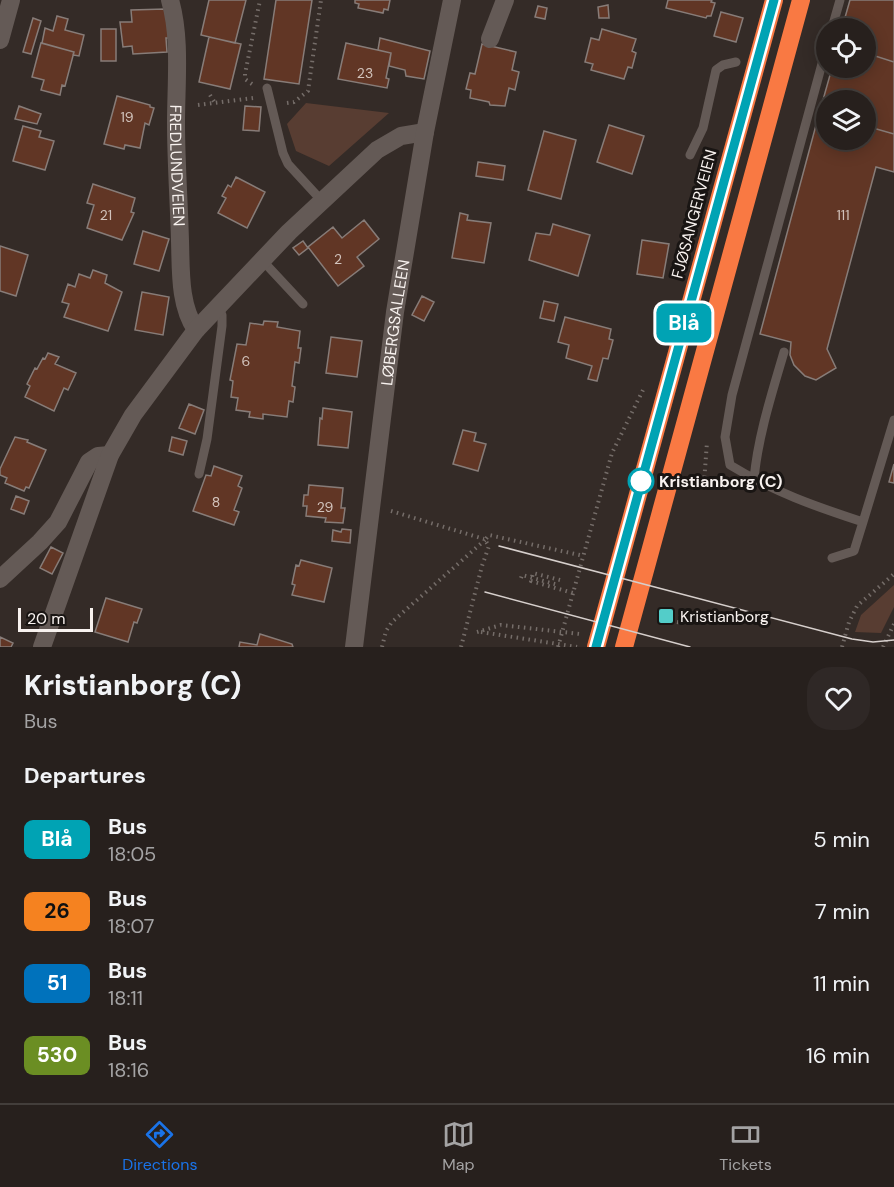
<!DOCTYPE html>
<html lang="en">
<head>
<meta charset="utf-8">
<style>
  :root { --surface:#27201d; --page:#2f2826; --text:#f1f3f6; --muted:#a4a3a4; --line:#433e3b; --accent:#1a73e8 }
  body { margin:0; font-family:"DM Sans",sans-serif; background:var(--page); color:var(--text); height:100vh; display:flex; flex-direction:column; font-size:22px; white-space:nowrap }
  * { box-sizing:border-box; margin:0 }
  p { font-size:20px; color:var(--muted) }
  .icon { flex:none; width:33px; height:33px; fill:none; stroke:currentColor; stroke-width:2; stroke-linecap:round; stroke-linejoin:round }
  .map { position:relative; height:647px; overflow:hidden }
  .details { display:flex; flex-direction:column; background:var(--surface); flex:1 }
  .details>* { flex:none }
  .badge { padding:0 12px; border-radius:9px; font-size:21px; line-height:39px }
  .tools { position:absolute; left:816px; top:18px; display:grid; gap:12px }
  .tools a { display:grid; place-items:center; width:60px; height:60px; border-radius:50%; background:var(--surface); box-shadow:0 3px 15px #0003,0 0 0 2px var(--line); font-size:30px }
  .scale { position:absolute; left:18px; bottom:15px; width:75px; box-sizing:border-box; padding-left:6px; border:3px solid #f8f2ef; border-top:0; font-size:16px; line-height:21px; white-space:nowrap; color:#f8f2ef; -webkit-text-stroke:4px #191513; paint-order:stroke }
  .map>.badge { position:absolute; translate:-50% -50%; box-shadow:0 0 0 3px #fff }
  h2 { padding:0 24px; font-size:22px; line-height:54px }
  .round { display:grid; place-items:center; flex:none; width:63px; height:63px; border-radius:24px; background:var(--page) }
  .headline { display:flex; align-items:center; justify-content:space-between; height:102px; padding:0 24px }
  h1 { font-size:28px; font-weight:800; line-height:45px }
  ul { padding:0; list-style:none }
  li { display:flex; align-items:center; gap:18px; height:72px; padding:0 24px }
  li div { flex:1 }
  li b { display:block; font-size:22px }
  li em { font-style:normal }
  li .badge { min-width:66px; font-weight:700; text-align:center }
  .tab-bar { display:flex; justify-content:space-around; align-items:center; height:84px; border-top:2px solid var(--line); background:var(--surface); font-size:16px; color:var(--muted) }
  .tab-bar a { display:grid; justify-items:center; gap:3px }
  .tab-bar .active { color:var(--accent) }
  .map>svg:first-child { display:block }
  .green { fill:#583d32 }
  .building { fill:#613625; stroke:#877c78; stroke-width:1.5 }
  .lines { fill:none; stroke-linecap:round; stroke-linejoin:round }
  .path { stroke:#756d69; stroke-width:4; stroke-dasharray:1.5 4.5; stroke-linecap:butt }
  .lane { stroke:#645a56; stroke-width:9 }
  .street { stroke:#645a56; stroke-width:18 }
  .highway { stroke:#f97943; stroke-width:18 }
  .tram { stroke:#d6cfcc; stroke-width:1.5 }
  .line-casing { stroke:#fff; stroke-width:14 }
  .line { stroke:#00a3b4; stroke-width:9 }
  .stop-dot { fill:#fff; stroke:#00a3b4; stroke-width:3 }
  .poi-dot { fill:#53cdc9; stroke:#191513; stroke-width:2 }
  .labels { text-anchor:middle; dominant-baseline:central; stroke-width:6; stroke-linejoin:round; paint-order:stroke }
  .number-label { font-size:14px; fill:#d2c3bc }
  .street-label { font-size:16px; fill:#f8f2ef; stroke:#191513 }
  .stop-label { font-size:16px; font-weight:bold; fill:#f8f2ef; stroke:#191513; text-anchor:start }
  .poi-label { font-size:16px; fill:#f8f2ef; stroke:#191513; text-anchor:start }
</style>
</head>
<body>
<div class="map">
<svg width="894" height="647" viewBox="0 0 894 647">
  <rect width="100%" height="100%" fill="#342b27"/>
  <path class="green" d="M306,103L389,113L329,166L296,151L287,124Z
    M894,585V607L881,633L855,632L861,615Z"/>
  <path class="building" d="M209,0H246L235,43L201,35Z
    M276,0H312L299,84L264,79Z
    M355,0H390L388,10L384,9L383,13L358,8L359,4L355,3Z
    M668,0H712L711,2L715,3L711,16H707L706,18L666,8Z
    M850,0H894V62L866,53V28H842Z
    M608,5L609,18H599L598,7Z
    M538,6L547,8L545,19L535,17Z
    M165,9L170,38H166L167,52L133,54L132,46L123,47L120,22H132L131,10Z
    M721,12L743,18L736,42L714,36Z
    M57,16L68,19L65,30L84,35L79,56L73,55L74,52L42,43L45,28L53,31Z
    M33,18L41,21L31,54L23,52Z
    M101,29H116V61H101Z
    M602,29L636,39L632,51L636,53L632,68L628,67L624,79L591,70L593,64L585,62L591,38L599,40Z
    M209,37L241,44L230,89L199,82Z
    M380,38L430,51L424,79L406,76L405,70L389,66L391,53L378,50Z
    M41,43L74,52L65,86L62,85L60,95L41,90L44,80L32,77Z
    M346,43L391,53L386,78L389,79L387,88L338,79Z
    M482,44L516,52L512,70L519,72L515,90L509,88L505,106L490,105L489,102L470,98L471,90L466,89L470,73L475,74Z
    M866,53L894,62V134L866,126V100H826V116L819,114L832,68H866Z
    M117,96L150,105V107L154,108L149,125L145,123L140,148L125,145L124,149L104,144Z
    M19,106L41,114L37,124L15,119Z
    M245,106L261,107L259,131L243,130Z
    M819,114L826,116V140H866V126L894,134V172L876,167L827,349L836,368L816,380L805,376L794,365L790,355L791,342L760,334Z
    M609,125L644,136L632,174L597,162Z
    M23,126L41,131L39,137L54,141L45,170L13,161Z
    M544,131L576,140L561,199L528,190Z
    M478,162L505,166L503,180L476,176Z
    M236,177L265,192L247,228L218,213L226,198L222,196L228,185L231,187Z
    M93,184L135,198L131,212L134,213L122,240L87,228L94,205L87,203Z
    M460,213L468,215L467,220L491,223L484,263L452,258Z
    M364,220L379,239L357,257L364,266L338,286L308,247L333,227L342,238Z
    M553,224L590,235L578,276L529,260L536,233L550,235Z
    M143,231L169,239L159,271L134,264Z
    M642,240L669,244L663,278L637,274Z
    M303,241L308,248L299,255L293,248Z
    M0,246L28,255L16,296L0,291Z
    M93,270L107,275L105,283L122,292L108,331L64,317L69,304L62,302L68,284L75,287L79,274L90,278Z
    M142,292L169,297L163,335L135,330Z
    M422,296L434,302L424,321L412,315Z
    M544,301L558,304L554,321L540,318Z
    M565,317L611,329L609,339L613,340L608,359L603,358L597,381L588,379L592,366L566,358L569,345L558,342Z
    M264,321L278,322L277,327L300,331L298,348H301L299,363L295,362L292,386L295,387L293,402L289,401L287,417L263,414V419L249,417L250,412L236,410L238,398L231,397L233,381L230,380L237,344L246,345L250,323L263,325Z
    M331,337L362,341L357,377L326,373Z
    M48,353L59,357L55,364L76,373L68,390L64,388L54,411L25,397L30,386L27,384L35,368L37,369L43,358L45,359Z
    M189,404L204,410L195,434L179,428Z
    M323,408L352,412L348,448L318,445L320,418L322,419Z
    M463,430L476,433L474,441L486,444L478,471L453,464Z
    M15,437L28,440L27,442L46,450L29,488L26,487L24,491L5,483L7,478L0,475V469Z
    M172,437L187,441L183,455L169,451Z
    M894,464V483L889,482Z
    M214,466L242,476L238,486L242,488L234,510L239,512L234,525L193,511L206,475L211,476Z
    M309,485L343,488L341,508H345L343,523L325,522L326,518L306,516L307,506H303L304,495H308Z
    M16,496L29,501L24,514L11,509Z
    M342,529L351,530L350,543L332,541L333,530L341,532Z
    M51,547L63,553L52,574L40,568Z
    M301,560L332,568L324,602L292,595L295,585L292,584L296,565L299,566Z
    M106,598L142,609L137,623L134,622L128,642L95,632Z
    M260,634L292,644L293,647H239L240,642L257,645Z
    M0,637L13,643L11,647H0Z"/>
  <g class="lines">
    <path class="path" d="M252,84L245,79V74L260,0
      M210,95L215,103
      M287,103L294,102L308,91L321,0
      M198,105L253,98
      M704,483L707,442
      M391,511L484,539
      M521,578L522,575L558,585
      M560,580L533,573L531,581L573,593
      M679,614L712,623
      M677,622L683,623
      M477,632L501,625L580,634
      M481,632L577,647
      M382,647L386,631L392,622L485,540
      M461,647L482,566L489,546L485,540L489,535L584,556
      M558,647L612,453L643,390
      M842,647L849,622L857,606L894,574
      M883,647L894,624"/>
    <path class="lane" d="M832,28L840,0
      M826,49L732,395L725,437L730,465C774,492 814,506 863,522L894,420
      M267,88L283,153L288,164L322,201
      M690,155L703,128L716,70L723,65L736,62
      M262,260L303,304
      M199,474L207,439L222,326V315L218,306
      M754,479C758,436 772,393 784,352
      M832,558L854,551L863,522"/>
    <g class="street">
      <path id="s1" d="M170,0C181,38 176,83 176,123C176,162 179,202 180,241C181,270 179,305 196,330"/>
      <path d="M490,39L505,0"/>
      <path d="M0,40L11,0"/>
      <path d="M0,579L40,542L58,522L89,462L98,456L110,455"/>
      <path d="M42,647L110,455L133,415L196,330L289,232L377,150L401,136L425,132"/>
      <path id="s2" d="M354,647L395,312L425,132L452,0"/>
    </g>
    <path class="highway" d="M596,647L774,0
      M624,647L801,0"/>
    <path class="tram" d="M499,546L852,639L873,642L894,640
      M485,592L690,647"/>
  </g>
  <g class="lines">
    <g class="line-casing">
      <path id="line" d="M596,647L774,0"/>
    </g>
    <use href="#line" class="line"/>
  </g>
  <circle class="stop-dot" cx="641" cy="481" r="12"/>
  <rect class="poi-dot" x="658" y="608" width="16" height="16" rx="3"/>
  <g class="labels">
    <g class="number-label">
      <text x="365" y="73">23</text>
      <text x="127" y="117">19</text>
      <text x="106" y="215">21</text>
      <text x="843" y="215">111</text>
      <text x="338" y="259">2</text>
      <text x="246" y="361">6</text>
      <text x="216" y="502">8</text>
      <text x="325" y="507">29</text>
    </g>
    <g class="street-label">
      <text stroke="none"><textPath href="#s1" startOffset="166">FREDLUNDVEIEN</textPath></text>
      <text transform="translate(694 214) rotate(-75)">FJØSANGERVEIEN</text>
      <text stroke="none"><textPath href="#s2" startOffset="327">LØBERGSALLEEN</textPath></text>
    </g>
    <g class="stop-label">
      <text x="659" y="481">Kristianborg (C)</text>
    </g>
    <g class="poi-label">
      <text x="680" y="616">Kristianborg</text>
    </g>
  </g>
</svg>
<div class="tools">
<a><svg class="icon" aria-label="locate" viewBox="0 0 24 24"><circle cx="12" cy="12" r="6"/><path d="M12 2v4M12 18v4M2 12h4M18 12h4"/></svg></a>
<a><svg class="icon" aria-label="layers" viewBox="0 0 24 24"><path d="M12 4l9 5-9 5-9-5zM3 14l9 5 9-5"/></svg></a>
</div>
<div class="scale">20 m</div>
<b class="badge" style="left:684px;top:323px;background:#00a3b4;color:#fff">Blå</b>
</div>
<section class="details">
<div class="headline"><div><h1>Kristianborg (C)</h1><p>Bus</p></div><a class="round"><svg class="icon" aria-label="heart" viewBox="0 0 24 24"><path d="M12 20l-8-8c-3-5 5-10 8-4 3-6 11-1 8 4z"/></svg></a></div>
<h2>Departures</h2>
<ul>
<li><span class="badge" style="background:#00a3b4;color:#fff">Blå</span><div><b>Bus</b><p>18:05</p></div><em>5 min</em></li>
<li><span class="badge" style="background:#f58220;color:#111">26</span><div><b>Bus</b><p>18:07</p></div><em>7 min</em></li>
<li><span class="badge" style="background:#0072bc;color:#fff">51</span><div><b>Bus</b><p>18:11</p></div><em>11 min</em></li>
<li><span class="badge" style="background:#6b8e23;color:#fff">530</span><div><b>Bus</b><p>18:16</p></div><em>16 min</em></li>
</ul>
</section>
<nav class="tab-bar">
<a class="active"><svg class="icon" aria-label="directions" viewBox="0 0 24 24"><path d="M12 3l9 9-9 9-9-9zM9 14v-3h6M13 9l2 2-2 2"/></svg>Directions</a>
<a><svg class="icon" aria-label="map" viewBox="0 0 24 24"><path d="M3 6l6-2 6 2 6-2v14l-6 2-6-2-6 2zM9 4v14M15 6v14"/></svg>Map</a>
<a><svg class="icon" aria-label="tickets" viewBox="0 0 24 24"><path d="M3 7h18v10H3zM15 7v10"/></svg>Tickets</a>
</nav>
</body>
</html>
